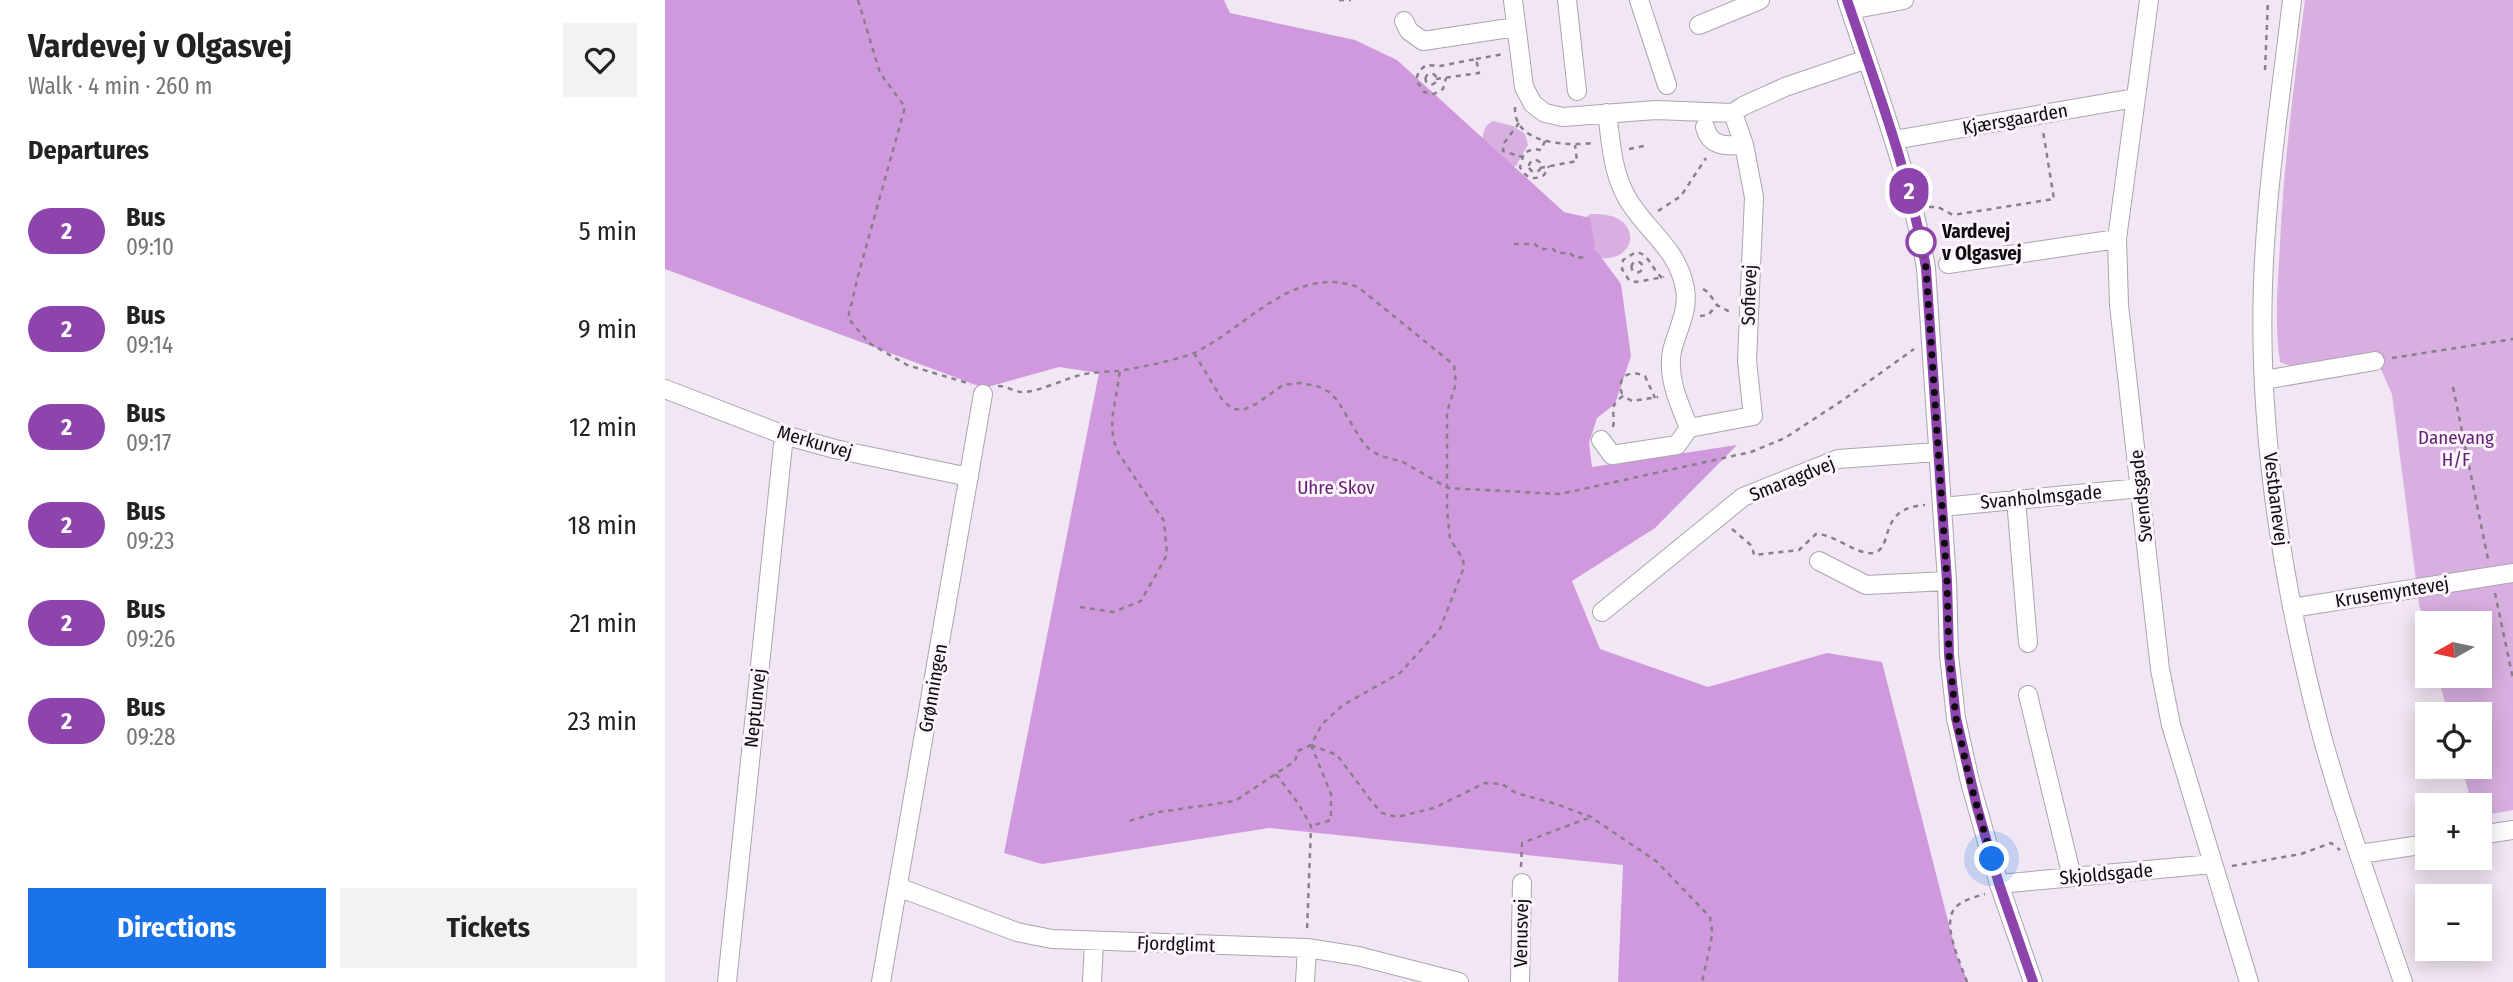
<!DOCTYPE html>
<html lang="en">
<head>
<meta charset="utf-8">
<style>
  :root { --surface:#fff; --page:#f2f2f2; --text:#222; --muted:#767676; --accent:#1a73e8 }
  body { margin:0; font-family:"Fira Sans Condensed",sans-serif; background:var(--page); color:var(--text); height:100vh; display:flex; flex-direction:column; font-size:26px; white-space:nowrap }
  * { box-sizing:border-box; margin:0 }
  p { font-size:23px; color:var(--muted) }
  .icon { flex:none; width:38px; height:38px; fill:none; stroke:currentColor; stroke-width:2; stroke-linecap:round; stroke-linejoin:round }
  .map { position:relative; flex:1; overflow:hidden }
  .sheet { display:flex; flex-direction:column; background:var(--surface); width:665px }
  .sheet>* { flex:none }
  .badge { padding:0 14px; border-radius:23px; font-size:24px; line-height:46px }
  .needle { width:46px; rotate:261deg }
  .buttons { position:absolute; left:1750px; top:611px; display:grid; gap:14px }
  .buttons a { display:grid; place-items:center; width:77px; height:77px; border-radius:0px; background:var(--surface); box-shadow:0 4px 18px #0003; font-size:35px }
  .you { position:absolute; width:35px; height:35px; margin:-18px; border:5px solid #fff; border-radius:50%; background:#1a73e8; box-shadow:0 0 0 10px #1a73e833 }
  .map>.badge { position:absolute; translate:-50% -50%; box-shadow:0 0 0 4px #fff }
  h2 { padding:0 28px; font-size:26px; line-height:63px }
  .round { display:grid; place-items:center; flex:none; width:74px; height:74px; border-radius:0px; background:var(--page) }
  .overview { display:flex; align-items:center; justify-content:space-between; height:119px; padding:0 28px }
  h1 { font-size:33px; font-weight:700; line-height:52px }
  .primary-button { display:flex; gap:14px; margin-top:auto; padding:14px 28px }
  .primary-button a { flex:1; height:80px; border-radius:0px; background:var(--accent); color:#fff; font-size:28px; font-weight:700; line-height:80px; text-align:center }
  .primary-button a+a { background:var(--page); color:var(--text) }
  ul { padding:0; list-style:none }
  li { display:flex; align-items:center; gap:21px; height:98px; padding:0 28px }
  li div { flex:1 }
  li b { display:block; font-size:26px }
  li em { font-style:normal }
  li .badge { min-width:77px; font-weight:700; text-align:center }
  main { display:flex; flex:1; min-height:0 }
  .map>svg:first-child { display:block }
  .green { fill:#d8afe0 }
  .forest { fill:#d199dd }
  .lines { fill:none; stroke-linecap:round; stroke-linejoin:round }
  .minor-casing { stroke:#ada4af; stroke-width:20 }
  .path { stroke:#878088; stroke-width:2.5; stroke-dasharray:5 5; stroke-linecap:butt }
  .minor { stroke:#fff; stroke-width:18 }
  .line-casing { stroke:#fff; stroke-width:16 }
  .line { stroke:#8e44ad; stroke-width:10 }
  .walk { stroke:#0f0b0f; stroke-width:7; stroke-dasharray:0 12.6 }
  .stop-dot { fill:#fff; stroke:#8e44ad; stroke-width:3.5 }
  .labels { text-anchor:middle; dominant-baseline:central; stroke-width:6; stroke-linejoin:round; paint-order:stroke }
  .street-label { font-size:19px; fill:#0f0b0f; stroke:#fdf4fe }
  .stop-label { font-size:19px; font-weight:bold; fill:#0f0b0f; stroke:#fdf4fe; text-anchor:start }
  .park-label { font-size:19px; fill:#631f71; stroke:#fdf4fe }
</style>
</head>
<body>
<main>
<section class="sheet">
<div class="overview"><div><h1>Vardevej v Olgasvej</h1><p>Walk · 4 min · 260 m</p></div><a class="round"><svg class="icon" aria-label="heart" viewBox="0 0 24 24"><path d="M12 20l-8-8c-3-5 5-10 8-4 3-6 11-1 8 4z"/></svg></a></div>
<h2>Departures</h2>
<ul>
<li><span class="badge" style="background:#8e44ad;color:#fff">2</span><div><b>Bus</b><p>09:10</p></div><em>5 min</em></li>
<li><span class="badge" style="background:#8e44ad;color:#fff">2</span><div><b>Bus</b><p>09:14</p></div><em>9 min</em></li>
<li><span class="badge" style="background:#8e44ad;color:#fff">2</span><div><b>Bus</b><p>09:17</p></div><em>12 min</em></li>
<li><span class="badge" style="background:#8e44ad;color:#fff">2</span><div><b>Bus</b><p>09:23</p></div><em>18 min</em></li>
<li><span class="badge" style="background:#8e44ad;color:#fff">2</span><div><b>Bus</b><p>09:26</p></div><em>21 min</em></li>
<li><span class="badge" style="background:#8e44ad;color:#fff">2</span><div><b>Bus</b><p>09:28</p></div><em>23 min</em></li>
</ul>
<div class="primary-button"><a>Directions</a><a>Tickets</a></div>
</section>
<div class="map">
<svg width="1848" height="982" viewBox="0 0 1848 982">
  <rect width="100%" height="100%" fill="#f1e6f3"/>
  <path class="green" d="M1640,0H1848V810L1815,816V805H1807L1797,767L1815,766V714H1783L1773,676H1815V623H1762V634L1754,604L1727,394L1711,358L1634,369L1615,362C1609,323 1613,283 1615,244C1619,162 1629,82 1640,0Z
    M828,121L848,126L860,134L863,145L851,166L840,168L817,144C819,132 817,127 828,121Z
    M926,214C982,211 973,267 930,257L932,250L924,245L921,217Z"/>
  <path class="forest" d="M0,0H559L565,13L690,40L732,60L899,212L925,218L930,249L956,284L966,356L950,404L932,418L924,443L927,467L1072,445L990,528L907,581L935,649L1043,687L1162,653L1217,662L1292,956L1303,982H953L958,865L604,828L377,864L339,853L434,373L394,367L319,388L0,269Z"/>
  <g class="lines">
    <g class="minor-casing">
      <path id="minor" d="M848,0L859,87L868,104L880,113L898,117L991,110L1068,113L1078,106L1120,87L1202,59
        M902,0L912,91
        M974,0L1002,85
        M1182,0C1211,88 1245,176 1261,268L1282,581L1284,655L1291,718L1305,782L1334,884L1368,982
        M1484,0L1452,239L1454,305L1495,669L1506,725L1584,982
        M1627,0C1616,94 1601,190 1598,285C1593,433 1617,582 1654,725C1677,812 1709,897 1738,982
        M1185,10L1239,0
        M739,21L744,31L758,41L851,27
        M1034,25L1095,0
        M942,113C946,141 947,171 961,196C979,230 1013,247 1020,289C1024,311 1012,330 1007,351C1002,378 1014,403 1024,428
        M1040,127C1045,147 1061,146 1079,145
        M1229,140L1470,98
        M1283,264L1452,239
        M1599,380L1710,361
        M0,389L119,435L170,449L304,477
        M936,440L947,455L1012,445L1024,428L1088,416L1082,361L1089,197L1079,145L1068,113
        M1351,499L1363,643
        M1277,507L1475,488
        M1154,561L1201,585L1282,581
        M1627,608L1848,573
        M937,612L1078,497L1173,459L1272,452
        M1363,695L1407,877
        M1815,835L1848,830
        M1695,854L1762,844
        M1334,884L1547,864
        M233,887L352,932L387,939L642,948L693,956L794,982
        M62,982L119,435
        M216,982L318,394
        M427,982L429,942
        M640,982L642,948
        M855,982L857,883"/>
    </g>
    <path class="path" d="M193,0L215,73L240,107L193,276L183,318L204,343L242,365L306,384
      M674,0H686
      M811,59L839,54
      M1600,70L1603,0
      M760.5 79a5.5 5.5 0 1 1 11 0a5.5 5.5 0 1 1-11 0Z
      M771,79L814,73L811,59L775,66L761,65L754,71L751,80L759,92L769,94L778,89L781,78
      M850,107C848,145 903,146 929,143
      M854,123L839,143L838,151L857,157
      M880,141L876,150L868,149L859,153L855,167C860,178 869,181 879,175L884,166
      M964,149L983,145
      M864 166a6 6 0 1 1 12 0a6 6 0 1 1-12 0Z
      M875,168L912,161L910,145
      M1264,207H1273L1288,215L1389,199L1378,131
      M993,211L1016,196L1041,158
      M849,244H870L875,249H888L892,253H905L910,258L920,257
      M966.5 267a5.5 5.5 0 1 1 11 0a5.5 5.5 0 1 1-11 0Z
      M997,278C987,269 984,254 971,252L958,260L957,269L964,280L971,282L999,277
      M1038,289L1043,292L1052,305L1067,313
      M1035,316L1043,315L1052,305
      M529,353L558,401L568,409L578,410L591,404L618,385L635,383L652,386L664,392L672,400L697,441L705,450L716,456L738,462L783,488L895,494L1086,452L1120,438L1178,400L1249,349
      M1727,358L1848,339
      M333,386C343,386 350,393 359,392C372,392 400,379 415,375C427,372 440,372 452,371C469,369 517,359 531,352C582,327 629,264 693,287L789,365L791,383L782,412V510L785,539L798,559L799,567L775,629L735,673L678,705L657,724L646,745L633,751L630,761L570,801L494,812L461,822
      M1788,387L1823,559
      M957,394C951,377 964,369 980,376L990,398
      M948,427C951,412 942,407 958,396L967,401L993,397
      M1067,529L1087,546L1089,555L1134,550L1151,534C1170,534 1191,555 1208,553C1230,549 1211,508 1260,505
      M1830,593L1848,679
      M415,607L448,612L476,601L502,555L499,521L454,454L448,439L447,420L455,371
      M646,745L672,755L707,802L717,813L732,817L769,808L820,783L837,784L851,793L891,804L926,817L991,861L1045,917L1047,930L1046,942L1037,982
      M646,745L666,794V820L646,826
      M611,774L633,803L646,826L642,931
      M1567,866L1636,854L1666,843L1675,850
      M856,867L857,843L926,817
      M1302,982C1296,964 1276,924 1290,908C1297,900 1310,897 1320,894"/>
    <use href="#minor" class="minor"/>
  </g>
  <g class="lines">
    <g class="line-casing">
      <path id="line" d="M1182,0C1212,88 1245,176 1261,268L1282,581L1284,655L1291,718L1312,807L1334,884L1368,982"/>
    </g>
    <use href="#line" class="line"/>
    <path class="walk" d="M1256,242L1261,268L1282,581L1284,655L1291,718L1305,782L1327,859"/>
  </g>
  <circle class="stop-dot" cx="1256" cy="242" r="14"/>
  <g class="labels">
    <g class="street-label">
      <text transform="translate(1350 119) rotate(-10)">Kjærsgaarden</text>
      <text transform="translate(1084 295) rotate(-88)">Sofievej</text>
      <text transform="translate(150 442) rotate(16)">Merkurvej</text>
      <text transform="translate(1127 479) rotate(-22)">Smaragdvej</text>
      <text transform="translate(1476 496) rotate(-96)">Svendsgade</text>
      <text transform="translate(1376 497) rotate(-5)">Svanholmsgade</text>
      <text transform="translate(1611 499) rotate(83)">Vestbanevej</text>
      <text transform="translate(1727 592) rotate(-9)">Krusemyntevej</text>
      <text transform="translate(268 688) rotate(-80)">Grønningen</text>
      <text transform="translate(90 708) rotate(-84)">Neptunvej</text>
      <text transform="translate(1441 874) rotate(-5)">Skjoldsgade</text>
      <text transform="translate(856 933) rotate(-89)">Venusvej</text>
      <text transform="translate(511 944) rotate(2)">Fjordglimt</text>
    </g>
    <g class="stop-label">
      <text x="1277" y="231">Vardevej<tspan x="1277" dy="22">v Olgasvej</tspan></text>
    </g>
    <g class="park-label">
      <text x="1791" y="437">Danevang<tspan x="1791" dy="22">H/F</tspan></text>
      <text x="671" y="487">Uhre Skov</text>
    </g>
  </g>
</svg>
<div class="buttons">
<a><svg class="needle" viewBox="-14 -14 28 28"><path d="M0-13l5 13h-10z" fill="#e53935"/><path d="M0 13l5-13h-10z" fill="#767676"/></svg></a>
<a><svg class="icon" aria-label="locate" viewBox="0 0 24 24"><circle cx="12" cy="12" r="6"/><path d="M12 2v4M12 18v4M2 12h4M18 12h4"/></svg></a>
<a>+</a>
<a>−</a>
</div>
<div class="you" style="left:1327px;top:859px"></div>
<b class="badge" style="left:1244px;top:191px;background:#8e44ad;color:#fff">2</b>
</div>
</main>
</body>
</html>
